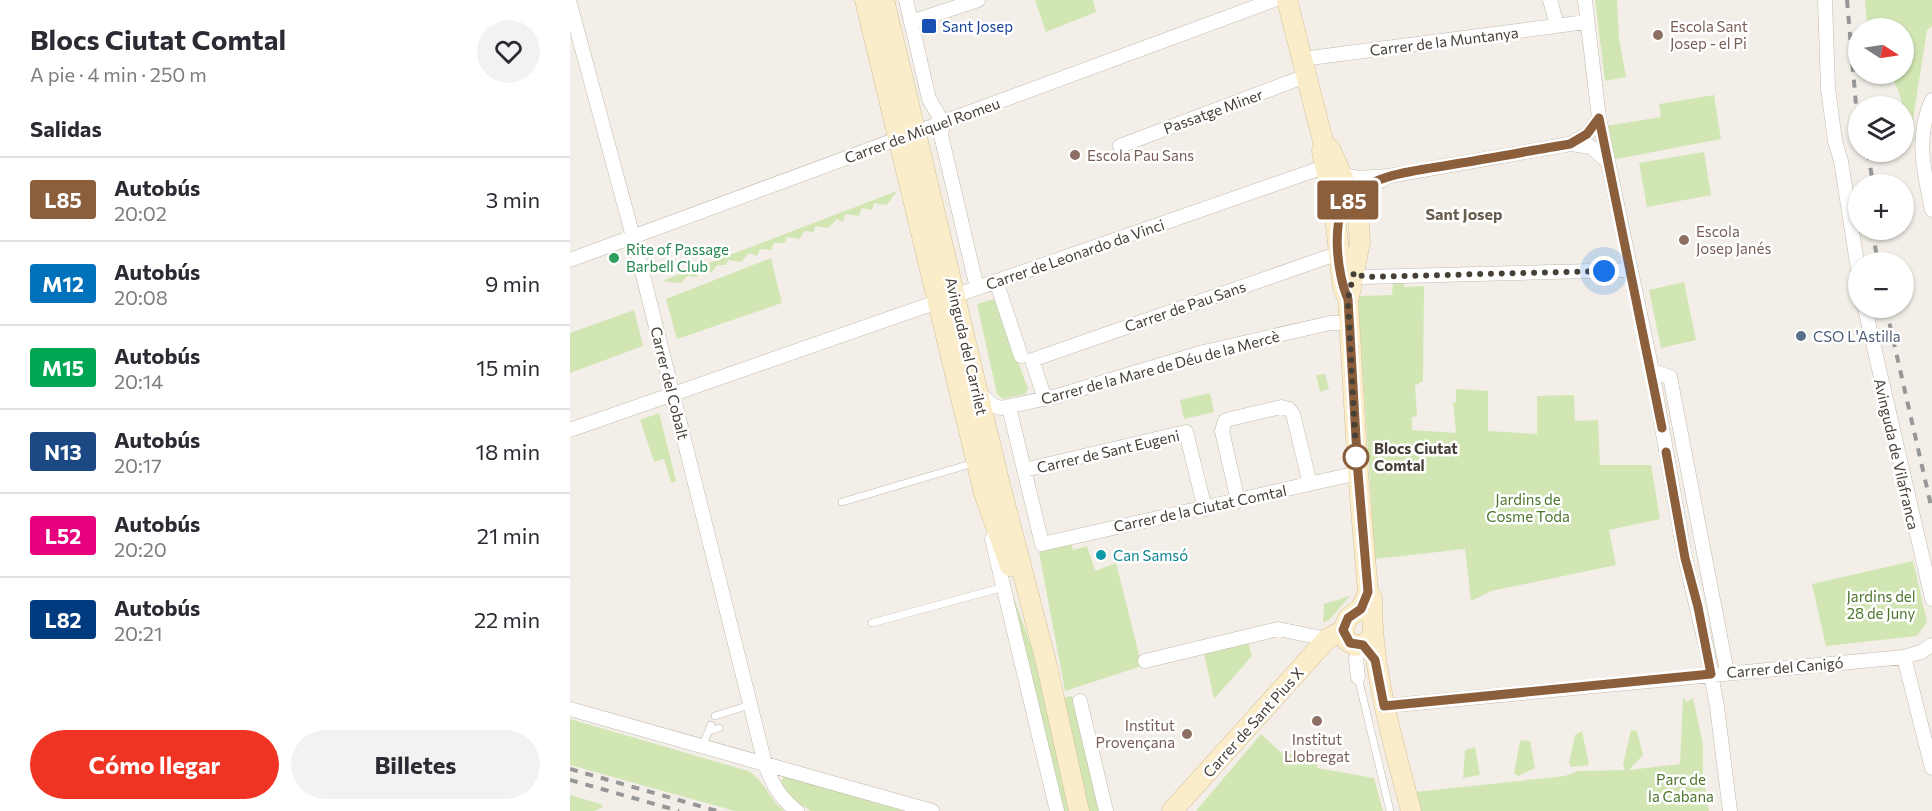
<!DOCTYPE html>
<html lang="es">
<head>
<meta charset="utf-8">
<style>
  :root { --surface:#fff; --page:#f2f2f3; --text:#2b2b33; --muted:#7c7c81; --line:#e1e1e2; --accent:#f03423 }
  body { margin:0; font-family:Commissioner,sans-serif; background:var(--page); color:var(--text); height:100vh; display:flex; flex-direction:column; font-size:22px; white-space:nowrap }
  * { box-sizing:border-box; margin:0 }
  p { font-size:20px; color:var(--muted) }
  .icon { flex:none; width:33px; height:33px; fill:none; stroke:currentColor; stroke-width:2; stroke-linecap:round; stroke-linejoin:round }
  .map { position:relative; flex:1; overflow:hidden }
  .panel { display:flex; flex-direction:column; background:var(--surface); width:570px }
  .panel>* { flex:none }
  .badge { padding:0 12px; border-radius:4px; font-size:21px; line-height:39px }
  .needle { width:39px; rotate:102deg }
  .buttons { position:absolute; left:1278px; top:18px; display:grid; gap:12px }
  .buttons a { display:grid; place-items:center; width:66px; height:66px; border-radius:50%; background:var(--surface); box-shadow:0 2px 4px #0004; font-size:30px }
  .you { position:absolute; width:30px; height:30px; margin:-15px; border:4px solid #fff; border-radius:50%; background:#1a73e8; box-shadow:0 0 0 9px #1a73e833 }
  .map>.badge { position:absolute; translate:-50% -50%; box-shadow:0 0 0 3px #fff }
  h2 { padding:0 30px; font-size:22px; line-height:54px }
  .round { display:grid; place-items:center; flex:none; width:63px; height:63px; border-radius:32px; background:var(--page) }
  .headline { display:flex; align-items:center; justify-content:space-between; height:102px; padding:0 30px }
  h1 { font-size:28px; font-weight:700; line-height:45px }
  .primary-button { display:flex; gap:12px; margin-top:auto; padding:12px 30px }
  .primary-button a { flex:1; height:69px; border-radius:36px; background:var(--accent); color:#fff; font-size:24px; font-weight:700; line-height:69px; text-align:center }
  .primary-button a+a { background:var(--page); color:var(--text) }
  ul { padding:0; list-style:none }
  li { display:flex; align-items:center; gap:18px; height:84px; padding:0 30px; border-top:2px solid var(--line) }
  li div { flex:1 }
  li b { display:block; font-size:22px }
  li em { font-style:normal }
  li .badge { min-width:66px; font-weight:700; text-align:center }
  main { display:flex; flex:1; min-height:0 }
  .map>svg:first-child { display:block }
  .green { fill:#d2e6b3 }
  .lines { fill:none; stroke-linecap:round; stroke-linejoin:round }
  .lane-casing { stroke:#c2b9ae; stroke-width:8 }
  .street-casing { stroke:#c2b9ae; stroke-width:15 }
  .secondary-casing { stroke:#d1bf9a; stroke-width:21 }
  .lane { stroke:#fff; stroke-width:7 }
  .street { stroke:#fff; stroke-width:14 }
  .secondary { stroke:#fcedca; stroke-width:20 }
  .rail { stroke:#979797; stroke-width:4; stroke-dasharray:8 8; stroke-linecap:butt }
  .line-casing { stroke:#fff; stroke-width:14 }
  .line { stroke:#8b5e3c; stroke-width:9 }
  .walk { stroke:#474037; stroke-width:6; stroke-dasharray:0 10.8 }
  .transit-dot { fill:#1a4fb4; stroke:#fff; stroke-width:2 }
  .education-dot { fill:#8d6e63; stroke:#fff; stroke-width:2 }
  .leisure-dot { fill:#2e9e5b; stroke:#fff; stroke-width:2 }
  .service-dot { fill:#5c6f8a; stroke:#fff; stroke-width:2 }
  .stop-dot { fill:#fff; stroke:#8b5e3c; stroke-width:3 }
  .culture-dot { fill:#0f9aa8; stroke:#fff; stroke-width:2 }
  .labels { text-anchor:middle; dominant-baseline:central; stroke-width:5; stroke-linejoin:round; paint-order:stroke }
  .transit-label { font-size:15px; fill:#164399; stroke:#fff; text-anchor:start }
  .education-label { font-size:15px; fill:#785e54; stroke:#fff; text-anchor:start }
  .street-label { font-size:15px; fill:#474037; stroke:#fff }
  .leisure-label { font-size:15px; fill:#27864d; stroke:#fff; text-anchor:start }
  .service-label { font-size:15px; fill:#4e5e75; stroke:#fff; text-anchor:start }
  .stop-label { font-size:15px; font-weight:bold; fill:#474037; stroke:#fff; text-anchor:start }
  .park-label { font-size:15px; fill:#4d762d; stroke:#fff }
  .culture-label { font-size:15px; fill:#0d838f; stroke:#fff; text-anchor:start }
  .neighbourhood-label { font-size:16px; font-weight:bold; fill:#695d4f; stroke:#fff }
</style>
</head>
<body>
<main>
<section class="panel">
<div class="headline"><div><h1>Blocs Ciutat Comtal</h1><p>A pie · 4 min · 250 m</p></div><a class="round"><svg class="icon" aria-label="heart" viewBox="0 0 24 24"><path d="M12 20l-8-8c-3-5 5-10 8-4 3-6 11-1 8 4z"/></svg></a></div>
<h2>Salidas</h2>
<ul>
<li><span class="badge" style="background:#8b5e3c;color:#fff">L85</span><div><b>Autobús</b><p>20:02</p></div><em>3 min</em></li>
<li><span class="badge" style="background:#0072bc;color:#fff">M12</span><div><b>Autobús</b><p>20:08</p></div><em>9 min</em></li>
<li><span class="badge" style="background:#00a651;color:#fff">M15</span><div><b>Autobús</b><p>20:14</p></div><em>15 min</em></li>
<li><span class="badge" style="background:#1c4883;color:#fff">N13</span><div><b>Autobús</b><p>20:17</p></div><em>18 min</em></li>
<li><span class="badge" style="background:#e6007e;color:#fff">L52</span><div><b>Autobús</b><p>20:20</p></div><em>21 min</em></li>
<li><span class="badge" style="background:#003b80;color:#fff">L82</span><div><b>Autobús</b><p>20:21</p></div><em>22 min</em></li>
</ul>
<div class="primary-button"><a>Cómo llegar</a><a>Billetes</a></div>
</section>
<div class="map">
<svg width="1362" height="811" viewBox="0 0 1362 811">
  <rect width="100%" height="100%" fill="#f3efe8"/>
  <path class="green" d="M465,0H523L526,12L476,32Z
    M1025,0H1047L1049,38L1056,77L1035,81Z
    M1295,0H1362V26L1357,30L1339,145C1335,125 1333,85 1317,74H1334V28H1297Z
    M1144,95L1151,139L1036,161L1030,127L1091,117L1089,104Z
    M1134,152L1141,195L1077,207L1069,163Z
    M327,191L317,205L304,203L302,210L292,208L289,216L275,214L273,222L267,219L258,228L245,226L244,232L235,231L229,239L217,237L215,243H204L201,250L190,249L187,256L179,253L171,262L158,260L156,265H147L142,272L129,271L127,277L117,276L111,283L92,281Z
    M201,258L212,303L107,339L96,299Z
    M823,281H833L834,287L854,286L853,381L845,386L847,416L842,417V430L886,433L883,402H886V389L918,391V431L967,434V396L1004,395L1005,421L1028,420L1030,465H1081L1090,519L1039,530L1046,565L921,591L901,601L895,549L805,559L788,301L790,296L822,295Z
    M1114,282L1126,340L1091,348L1079,290Z
    M425,299L458,389L455,394L433,399L427,394L407,304Z
    M64,310L73,346L0,373V333Z
    M755,374L759,389L750,392L746,375Z
    M640,393L644,412L614,419L610,400Z
    M89,413L106,481L101,483L94,459L84,462L70,420Z
    M501,543L503,550L517,546L525,571L546,563L572,666L495,691L469,552Z
    M1343,561L1357,622L1347,636L1256,646L1242,584Z
    M439,584L463,652L500,811H494Z
    M780,596L759,620L753,622L754,604Z
    M678,642L682,656L644,699L634,653Z
    M502,696L529,811H519L492,698Z
    M1113,697L1116,702L1123,698L1133,745V775L1139,811H849L845,792L995,776L1008,771L1055,770L1053,765L1061,730L1067,731L1073,755L1059,770L1110,764Z
    M0,719L178,771C194,779 199,799 214,811H165L0,765Z
    M1012,731L1019,765L1001,767L999,763L1005,735Z
    M691,734L715,756L718,753L748,761L747,768L804,778L813,811H626Z
    M952,740L960,741L965,768L948,776L944,773L950,741Z
    M905,747L910,775L893,778L895,750Z
    M214,777L220,778L335,811H241L224,801L216,793L211,781Z
    M0,795L31,804L33,807L24,811H0Z"/>
  <g class="lines">
    <g class="lane-casing">
      <path id="lane" d="M272,502L404,463
        M302,623L434,587
        M788,677L820,811
        M145,716L180,705
        M139,731L149,728
        M132,747L141,725"/>
    </g>
    <g class="street-casing">
      <path id="street" d="M336,0L359,99L373,123L371,135L407,288
        M980,0L985,18
        M1015,0L1029,118L1082,371L1115,558L1137,651L1147,707L1160,811
        M1255,0L1258,88L1265,141L1271,161L1288,269
        M0,4L68,255L195,764C202,784 210,798 227,811
        M341,22L408,0
        M732,59L1016,22
        M1362,100C1345,137 1354,171 1362,210
        M1001,144L1021,147L1038,162
        M550,146L736,76
        M772,174L788,178L819,176L1000,144L1017,134L1029,118
        M776,203L781,196L812,180
        M0,260L704,0
        M778,267L789,277H794L1060,270
        M428,287L451,356
        M1295,308L1362,599
        M1082,371L1100,377L1157,672
        M409,392L422,405L431,408L487,396L634,352L760,323H779
        M475,399L462,360L769,253
        M439,407L472,544L788,473
        M0,430L754,167L757,158
        M454,470L616,432L635,509
        M668,501L652,431L655,421L660,419L711,407L719,409L723,414L740,484
        M422,539L487,811
        M1334,657L1362,768
        M575,661L708,629L757,639
        M788,677L786,659L790,646
        M510,701L536,811
        M814,706L1334,657L1351,652L1362,645
        M0,709L362,811"/>
    </g>
    <g class="secondary-casing">
      <path id="secondary" d="M295,0L414,493L440,566
        M314,0L430,485L477,666L509,811
        M717,0L754,145L752,151L764,208L773,288L778,299L788,473L798,592L802,598C801,670 823,741 841,811
        M754,145L760,149L788,211L790,242L779,297
        M798,592L791,608L778,618L773,630L776,640L785,646L797,643L803,634
        M602,811L757,639L773,630"/>
    </g>
    <use href="#lane" class="lane"/>
    <use href="#street" class="street"/>
    <use href="#secondary" class="secondary"/>
    <path class="rail" d="M1277,0L1288,128
      M1298,152L1303,184
      M1302,230L1308,262
      M1316,308L1362,510
      M0,769L147,811
      M0,780L109,811"/>
  </g>
  <g class="lines">
    <g class="line-casing">
      <path id="line" d="M1092,428L1029,118L1017,134L1000,144C964,150 928,157 891,163C856,170 811,171 782,195C759,213 767,275 778,299L788,473L798,592L791,609L778,618L773,630L780,643L793,645L805,660L814,706L1141,674L1128,607L1115,558L1096,452"/>
    </g>
    <use href="#line" class="line"/>
    <path class="walk" d="M786,457L778,299L784,272L794,277L1034,271"/>
  </g>
  <rect class="transit-dot" x="351" y="18" width="16" height="16" rx="3"/>
  <g class="education-dot">
    <circle cx="1088" cy="35" r="6"/>
    <circle cx="505" cy="155" r="6"/>
    <circle cx="1114" cy="240" r="6"/>
    <circle cx="747" cy="721" r="6"/>
    <circle cx="617" cy="734" r="6"/>
  </g>
  <circle class="leisure-dot" cx="44" cy="258" r="6"/>
  <circle class="service-dot" cx="1231" cy="336" r="6"/>
  <circle class="stop-dot" cx="786" cy="457" r="12"/>
  <circle class="culture-dot" cx="531" cy="555" r="6"/>
  <g class="labels">
    <g class="transit-label">
      <text x="372" y="26">Sant Josep</text>
    </g>
    <g class="education-label">
      <text x="1100" y="26">Escola Sant<tspan x="1100" dy="17">Josep - el Pi</tspan></text>
      <text x="517" y="155">Escola Pau Sans</text>
      <text x="1126" y="231">Escola<tspan x="1126" dy="17">Josep Janés</tspan></text>
      <text x="605" y="725" text-anchor="end">Institut<tspan x="605" dy="17">Provençana</tspan></text>
      <text x="747" y="739" text-anchor="middle">Institut<tspan x="747" dy="17">Llobregat</tspan></text>
    </g>
    <g class="street-label">
      <text transform="translate(874 41) rotate(-7)">Carrer de la Muntanya</text>
      <text transform="translate(643 111) rotate(-20)">Passatge Miner</text>
      <text transform="translate(352 130) rotate(-20)">Carrer de Miquel Romeu</text>
      <text transform="translate(505 254) rotate(-19)">Carrer de Leonardo da Vinci</text>
      <text transform="translate(615 306) rotate(-19)">Carrer de Pau Sans</text>
      <text transform="translate(397 346) rotate(77)">Avinguda del Carrilet</text>
      <text transform="translate(590 367) rotate(-15)">Carrer de la Mare de Déu de la Mercè</text>
      <text transform="translate(100 383) rotate(76)">Carrer del Cobalt</text>
      <text transform="translate(538 451) rotate(-13)">Carrer de Sant Eugeni</text>
      <text transform="translate(1327 454) rotate(77)">Avinguda de Vilafranca</text>
      <text transform="translate(630 508) rotate(-12)">Carrer de la Ciutat Comtal</text>
      <text transform="translate(1215 667) rotate(-5)">Carrer del Canigó</text>
      <text transform="translate(683 722) rotate(-48)">Carrer de Sant Pius X</text>
    </g>
    <g class="leisure-label">
      <text x="56" y="249">Rite of Passage<tspan x="56" dy="17">Barbell Club</tspan></text>
    </g>
    <g class="service-label">
      <text x="1243" y="336">CSO L'Astilla</text>
    </g>
    <g class="stop-label">
      <text x="804" y="448">Blocs Ciutat<tspan x="804" dy="17">Comtal</tspan></text>
    </g>
    <g class="park-label">
      <text x="958" y="499">Jardins de<tspan x="958" dy="17">Cosme Toda</tspan></text>
      <text x="1311" y="596">Jardins del<tspan x="1311" dy="17">28 de Juny</tspan></text>
      <text x="1111" y="779">Parc de<tspan x="1111" dy="17">la Cabana</tspan></text>
    </g>
    <g class="culture-label">
      <text x="543" y="555">Can Samsó</text>
    </g>
    <g class="neighbourhood-label">
      <text x="894" y="213">Sant Josep</text>
    </g>
  </g>
</svg>
<div class="buttons">
<a><svg class="needle" viewBox="-14 -14 28 28"><path d="M0-13l5 13h-10z" fill="#e53935"/><path d="M0 13l5-13h-10z" fill="#7c7c81"/></svg></a>
<a><svg class="icon" aria-label="layers" viewBox="0 0 24 24"><path d="M12 4l9 5-9 5-9-5zM3 14l9 5 9-5"/></svg></a>
<a>+</a>
<a>−</a>
</div>
<div class="you" style="left:1034px;top:271px"></div>
<b class="badge" style="left:778px;top:200px;background:#8b5e3c;color:#fff">L85</b>
</div>
</main>
</body>
</html>
